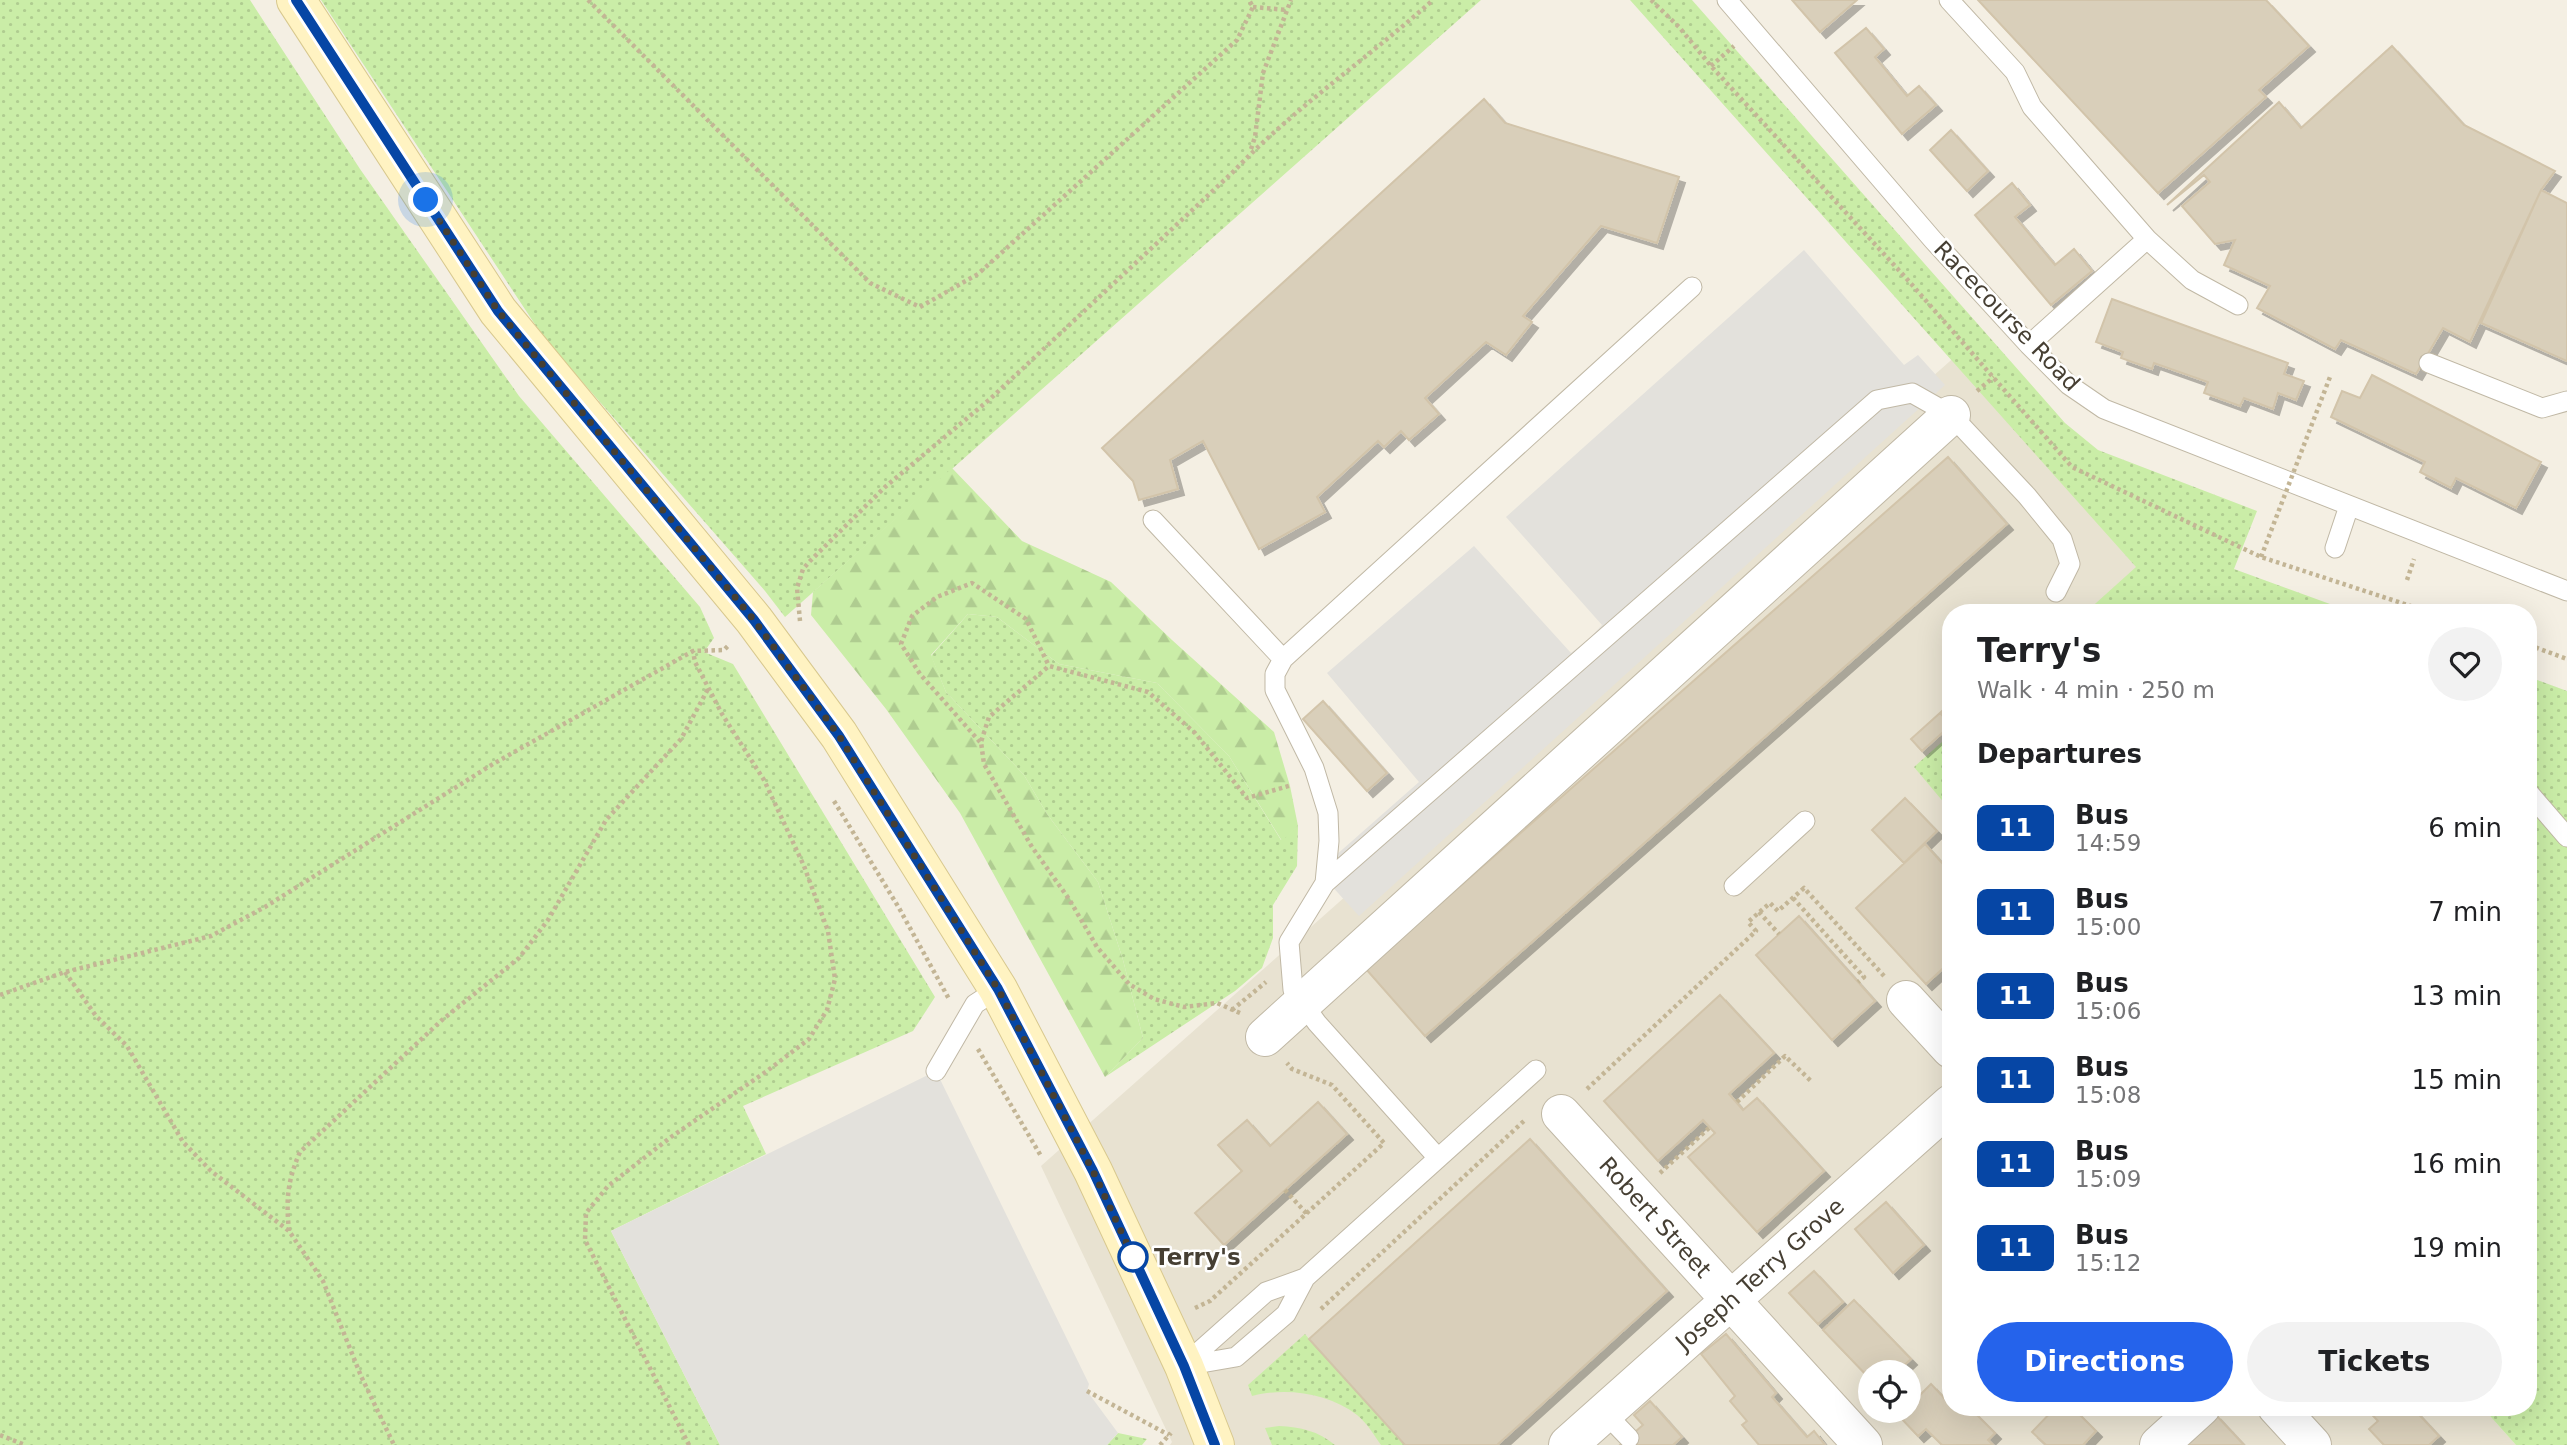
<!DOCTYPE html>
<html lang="en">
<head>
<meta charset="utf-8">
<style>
  :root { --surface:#fff; --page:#f2f2f2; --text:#202124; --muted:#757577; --accent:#2563eb }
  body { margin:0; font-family:"DejaVu Sans",sans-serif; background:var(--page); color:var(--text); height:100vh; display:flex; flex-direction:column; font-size:26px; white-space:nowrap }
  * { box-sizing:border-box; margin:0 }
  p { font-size:23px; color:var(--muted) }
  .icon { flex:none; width:38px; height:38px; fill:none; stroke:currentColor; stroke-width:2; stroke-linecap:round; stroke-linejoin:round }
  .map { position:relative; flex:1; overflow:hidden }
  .side { position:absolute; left:1942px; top:604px; width:595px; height:812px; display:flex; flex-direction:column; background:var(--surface); border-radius:28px; box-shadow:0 7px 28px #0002 }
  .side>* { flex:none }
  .badge { padding:0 14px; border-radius:10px; font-size:24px; line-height:46px }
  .buttons { position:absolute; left:1858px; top:1360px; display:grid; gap:14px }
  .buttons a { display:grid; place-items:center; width:63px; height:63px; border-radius:50%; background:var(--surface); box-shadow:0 7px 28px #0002; font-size:35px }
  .you { position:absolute; width:35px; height:35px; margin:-18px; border:5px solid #fff; border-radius:50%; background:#1a73e8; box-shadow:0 0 0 10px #1a73e833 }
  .map>.badge { position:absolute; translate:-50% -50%; box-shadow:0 0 0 4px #fff }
  h2 { padding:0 35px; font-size:26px; line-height:63px }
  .round { display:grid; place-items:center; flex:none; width:74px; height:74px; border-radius:37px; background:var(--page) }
  .head { display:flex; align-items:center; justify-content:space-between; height:119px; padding:0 35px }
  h1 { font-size:33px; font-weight:700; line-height:52px }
  .action { display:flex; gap:14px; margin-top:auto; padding:14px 35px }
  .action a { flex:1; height:80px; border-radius:42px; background:var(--accent); color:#fff; font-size:28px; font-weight:700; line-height:80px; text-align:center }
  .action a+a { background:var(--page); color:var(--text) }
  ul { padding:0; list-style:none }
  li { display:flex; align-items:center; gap:21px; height:84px; padding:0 35px }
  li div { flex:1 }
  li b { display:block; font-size:26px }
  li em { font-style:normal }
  li .badge { min-width:77px; font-weight:700; text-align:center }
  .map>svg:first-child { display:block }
  .residential { fill:#e8e2d1; fill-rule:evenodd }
  .grass { fill:url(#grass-dots) }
  .forest { fill:url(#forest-firs) }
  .parking { fill:#e3e1dc }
  .building { fill:#d9cfba; stroke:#d2c4aa; stroke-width:2; filter:url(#shadow) }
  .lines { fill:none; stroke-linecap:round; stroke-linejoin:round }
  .lane-casing { stroke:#c0b8a5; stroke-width:21 }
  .street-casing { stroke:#c0b8a5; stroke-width:40 }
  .secondary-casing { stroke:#d8c88e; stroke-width:40 }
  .path { stroke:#c3b595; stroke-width:4.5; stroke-dasharray:3.5 3.5; stroke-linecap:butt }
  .lane { stroke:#fff; stroke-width:19 }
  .street { stroke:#fff; stroke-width:38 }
  .secondary { stroke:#fff3c2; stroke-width:38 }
  .path-bridge { stroke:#c3b595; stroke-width:4.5; stroke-dasharray:3.5 3.5; stroke-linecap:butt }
  .line-casing { stroke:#fff; stroke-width:16 }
  .line { stroke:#0646a5; stroke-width:10 }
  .walk { stroke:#463f33; stroke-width:7; stroke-dasharray:0 12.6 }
  .stop-dot { fill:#fff; stroke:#0646a5; stroke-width:3.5 }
  .labels { text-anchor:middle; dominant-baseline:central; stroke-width:5; stroke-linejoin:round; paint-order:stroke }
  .street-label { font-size:23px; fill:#463f33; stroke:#fff }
  .stop-label { font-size:23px; font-weight:bold; fill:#463f33; stroke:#fff; text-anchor:start }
</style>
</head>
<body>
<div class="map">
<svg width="2567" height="1445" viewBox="0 0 2567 1445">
  <defs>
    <pattern id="grass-dots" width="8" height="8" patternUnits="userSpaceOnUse" patternTransform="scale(1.75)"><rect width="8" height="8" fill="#caeda7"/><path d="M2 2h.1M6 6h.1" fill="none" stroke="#afcc90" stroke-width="1.8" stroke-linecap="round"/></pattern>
    <pattern id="forest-firs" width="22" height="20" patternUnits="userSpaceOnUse" patternTransform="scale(1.75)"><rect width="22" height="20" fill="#caeda7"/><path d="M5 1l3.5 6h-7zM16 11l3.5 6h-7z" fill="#afcc90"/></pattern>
    <filter id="shadow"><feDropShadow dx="6" dy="6" stdDeviation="0" flood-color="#0004"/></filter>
  </defs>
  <rect width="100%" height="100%" fill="#f4efe3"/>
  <path class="residential" d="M1958,354L2151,569L2103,612H1951V1407H2482L2516,1445H1170L1172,1442L1041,1166ZM1871,1372H1909V1410H1871Z"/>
  <path class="grass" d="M0,0H250L360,169L519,396L700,607L714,638L704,652L733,664L935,997L913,1031L743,1106L766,1154L611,1231L720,1445H0Z
    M321,0H1481L785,617L765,591L544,338Z
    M1630,0H1692L2065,423L2098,450L2257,511L2234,569L2352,612H2086L2136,567Z
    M968,614L997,617L1059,664L1157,683L1229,756L1281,840L1298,826L1297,866L1273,905V938L1262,968L1235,991L1105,1077L1143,1038L1123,960L1098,882L1047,814L1024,775L946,692L931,656Z
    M2529,677L2567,691V1445H2516L2482,1407H2529Z
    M1951,734V811L1914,767Z
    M1305,1334L1309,1339L1405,1445H1381C1374,1435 1367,1423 1357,1415C1329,1393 1286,1387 1252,1396L1248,1385Z
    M1279,1426C1301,1427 1318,1431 1335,1445H1272L1265,1428Z
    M1118,1433L1147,1439L1142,1445H1107Z"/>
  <path class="forest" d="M952,468L1022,541L1111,582L1172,640L1274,732L1290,786L1298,826L1282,841L1229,756L1157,683L1059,664L997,617L968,614L931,655L946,692L1024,775L1047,814L1098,882L1123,960L1143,1038L1105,1077L960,813L886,709L811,615L813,592Z"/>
  <path class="parking" d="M1804,250L1904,365L1918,355L1945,385L1359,916L1318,871L1419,782L1327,673L1474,546L1571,653L1589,639L1602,625L1506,517Z
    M936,1071L1089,1384L1087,1391L1118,1433L1107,1445H720L611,1231Z"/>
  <path class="building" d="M1792,0H1857L1820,32Z
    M1978,0H2266L2309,46L2259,90L2266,97L2158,193Z
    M1866,28L1884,49L1875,57L1907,96L1919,86L1936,105L1902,134L1835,53Z
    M2392,46L2464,125L2555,171L2541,190L2470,342L2443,328L2416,374L2341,340L2335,349L2257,308L2270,286L2224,265L2235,240L2215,244L2182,206L2210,182L2204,175L2167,205L2279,102L2301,128Z
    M1484,99L1505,123L1679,177L1657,243L1601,226L1523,316L1532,322L1506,355L1486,342L1425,398L1439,414L1409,440L1401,431L1384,447L1378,441L1317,497L1325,512L1259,549L1203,441L1170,460L1178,489L1139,500L1133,481L1102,448Z
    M1951,130L1988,171L1967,191L1930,150Z
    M2012,183L2030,205L2015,217L2055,265L2074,249L2092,271L2051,305L1975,215Z
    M2541,190L2567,203V361L2481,323Z
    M2112,299L2288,363L2284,374L2304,381L2296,400L2278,393L2273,409L2244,398L2240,406L2204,393L2208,382L2154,363L2152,369L2121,358L2123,352L2096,342Z
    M2372,375L2541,462L2516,508L2456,478L2451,488L2420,472L2425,462L2331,417L2342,391L2360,398Z
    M1948,457L2007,524L1425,1036L1366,969Z
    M1323,701L1387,773L1367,791L1303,719Z
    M1951,702V723L1941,712Z
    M1940,713L1951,725L1922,751L1911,739Z
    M1905,798L1937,831L1904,863L1872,830Z
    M1925,844L1951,873V961L1926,984L1856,908Z
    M1799,916L1875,1001L1832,1040L1756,955Z
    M1720,995L1774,1053L1729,1094L1743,1110L1757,1098L1824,1171L1757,1232L1688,1157L1715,1133L1703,1120L1658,1161L1604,1101Z
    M1318,1102L1347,1134L1224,1245L1195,1213L1242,1171L1218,1145L1247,1120L1270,1146Z
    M1530,1139L1667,1291L1497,1445H1405L1309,1339Z
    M1886,1202L1924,1245L1893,1273L1855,1229Z
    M1814,1271L1843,1302L1818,1324L1789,1293Z
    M1854,1300L1911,1359L1897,1372H1871V1380L1823,1330Z
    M1726,1334L1776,1393L1772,1397L1807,1437L1814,1431L1825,1445H1759L1742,1425L1747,1421L1730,1401L1735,1396L1701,1354Z
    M1931,1384L1948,1402L1951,1399V1407H1969L1995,1433L1988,1440L1993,1445H1942L1926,1429L1918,1436L1899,1416L1904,1410H1909V1406Z
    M1650,1401L1682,1437L1673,1445H1620L1643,1425L1634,1415Z
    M2056,1407H2072L2096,1431L2083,1445H2046L2032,1432Z
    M2365,1407H2412L2439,1436L2429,1445H2384L2369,1429L2378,1421Z
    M2215,1414L2244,1445H2183Z"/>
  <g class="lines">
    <g class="lane-casing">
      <path id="lane" d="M1727,0L1933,240L2029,345L2069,385L2104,409L2567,591
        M1949,0L2015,72L2032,107L2147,239L2192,280L2238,305
        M2029,345L2147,239
        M2429,363L2542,408L2567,401
        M1153,520L1283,659
        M2335,548L2349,506
        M2529,793L2567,837
        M1325,883L1877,400L1912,393L1951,415L2027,496L2062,539L2070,564L2056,592
        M1734,886L1805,821
        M936,1071L975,1004L998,989
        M1438,1158L1317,1023L1293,990L1289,942L1325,883L1329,841L1328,813L1314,768L1275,690V674L1283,659L1692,287
        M1184,1365L1266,1292L1305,1278
        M1184,1366L1236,1357L1286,1314L1305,1278L1536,1070
        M1604,1412L1629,1438"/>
    </g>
    <g class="street-casing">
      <g id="street">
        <path d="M1906,1000L1951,1049"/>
        <path d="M1265,1037L1951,415"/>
        <path id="s1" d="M1561,1114L1863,1445"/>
        <path d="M2277,1407L2312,1445"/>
        <path id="s2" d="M1568,1445L1951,1104"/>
        <path d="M2159,1445L2201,1407"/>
      </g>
    </g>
    <g class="secondary-casing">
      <path id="secondary" d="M296,0L498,311L754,620L839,735L998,989L1093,1171L1184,1366L1215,1445"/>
    </g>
    <path class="path" d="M588,0L870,283L920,307L978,274L1237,40L1253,7L1249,0
      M1651,0L1679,27L1711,66L1906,278L2072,467L2261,557L2429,612
      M1253,7L1287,10
      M1711,66L1734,46
      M1251,149L1255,137L1263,73L1291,0
      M1977,391L1994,377
      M2407,580L2414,559
      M800,621L797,588L803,569L810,561L885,487L989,400L1233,172C1294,108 1367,59 1433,0
      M2529,645L2567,659
      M980,742L920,674L901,644L912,616L937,597L972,583L1026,619L1049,666
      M834,801L899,908L949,999
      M1793,898L1864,977L1858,982
      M1759,912L1779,934
      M65,972L96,1016L127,1046L183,1142L211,1171L289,1231L323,1281L361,1376L394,1445
      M0,995L65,972L211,936L265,907L493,764L693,651L724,650L729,645
      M1232,1010L1266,982
      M1240,1013L1217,1003L1184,1007L1154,999L1129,984L1097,947L1069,899L1032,847L984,764L981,742L989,717L1049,666L1148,692L1195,733L1247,798L1292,785
      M978,1049L1041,1156
      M1587,1089L1756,931L1748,922L1770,903L1778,911L1804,888L1884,976
      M1737,1102L1785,1056L1811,1081
      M1660,1173L1710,1127
      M1285,1190L1307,1214
      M289,1231C286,1200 287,1182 300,1152L442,1020L519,958L548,920L606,820L681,739L708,689
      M1195,1308L1210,1301L1384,1143L1332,1085L1292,1069L1287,1063
      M1321,1309L1525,1120
      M1087,1391L1169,1435
      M0,1435L25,1445
      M689,1445L585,1240L586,1213L608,1186L671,1137L767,1071L809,1039L827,1010L835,979L828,931L804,866L764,780L722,714L695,662L693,651
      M1160,1445L1171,1433"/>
    <use href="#lane" class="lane"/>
    <use href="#street" class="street"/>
    <use href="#secondary" class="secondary"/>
    <path class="path-bridge" d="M2261,557L2330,377"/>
  </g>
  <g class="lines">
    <g class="line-casing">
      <path id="line" d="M296,0L498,311L754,620L839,736L998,989L1093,1171L1184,1366L1215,1445"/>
    </g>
    <use href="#line" class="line"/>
    <path class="walk" d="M426,200L498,311L754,620L839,736L998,989L1093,1171L1133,1257"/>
  </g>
  <circle class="stop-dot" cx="1133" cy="1257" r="14"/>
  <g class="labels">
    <g class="street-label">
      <text transform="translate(2007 316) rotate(46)">Racecourse Road</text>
      <text stroke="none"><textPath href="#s1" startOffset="140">Robert Street</textPath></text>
      <text stroke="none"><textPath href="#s2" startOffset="257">Joseph Terry Grove</textPath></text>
    </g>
    <g class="stop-label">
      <text x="1154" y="1257">Terry's</text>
    </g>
  </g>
</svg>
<div class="buttons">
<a><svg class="icon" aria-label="locate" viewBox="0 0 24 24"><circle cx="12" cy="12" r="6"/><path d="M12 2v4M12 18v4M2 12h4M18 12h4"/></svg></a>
</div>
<div class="you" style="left:426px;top:200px"></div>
<section class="side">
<div class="head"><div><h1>Terry's</h1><p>Walk · 4 min · 250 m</p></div><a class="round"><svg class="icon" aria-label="heart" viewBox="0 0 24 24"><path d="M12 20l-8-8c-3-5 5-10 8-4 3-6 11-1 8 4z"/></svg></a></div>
<h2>Departures</h2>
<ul>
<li><span class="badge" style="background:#0646a5;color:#fff">11</span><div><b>Bus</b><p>14:59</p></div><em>6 min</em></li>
<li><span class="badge" style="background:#0646a5;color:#fff">11</span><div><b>Bus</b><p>15:00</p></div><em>7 min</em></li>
<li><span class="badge" style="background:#0646a5;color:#fff">11</span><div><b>Bus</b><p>15:06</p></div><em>13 min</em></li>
<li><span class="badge" style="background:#0646a5;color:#fff">11</span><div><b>Bus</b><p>15:08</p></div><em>15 min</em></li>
<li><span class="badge" style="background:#0646a5;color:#fff">11</span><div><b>Bus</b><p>15:09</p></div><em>16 min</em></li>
<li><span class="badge" style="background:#0646a5;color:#fff">11</span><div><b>Bus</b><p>15:12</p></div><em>19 min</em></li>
</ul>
<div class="action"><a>Directions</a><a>Tickets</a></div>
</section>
</div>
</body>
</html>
